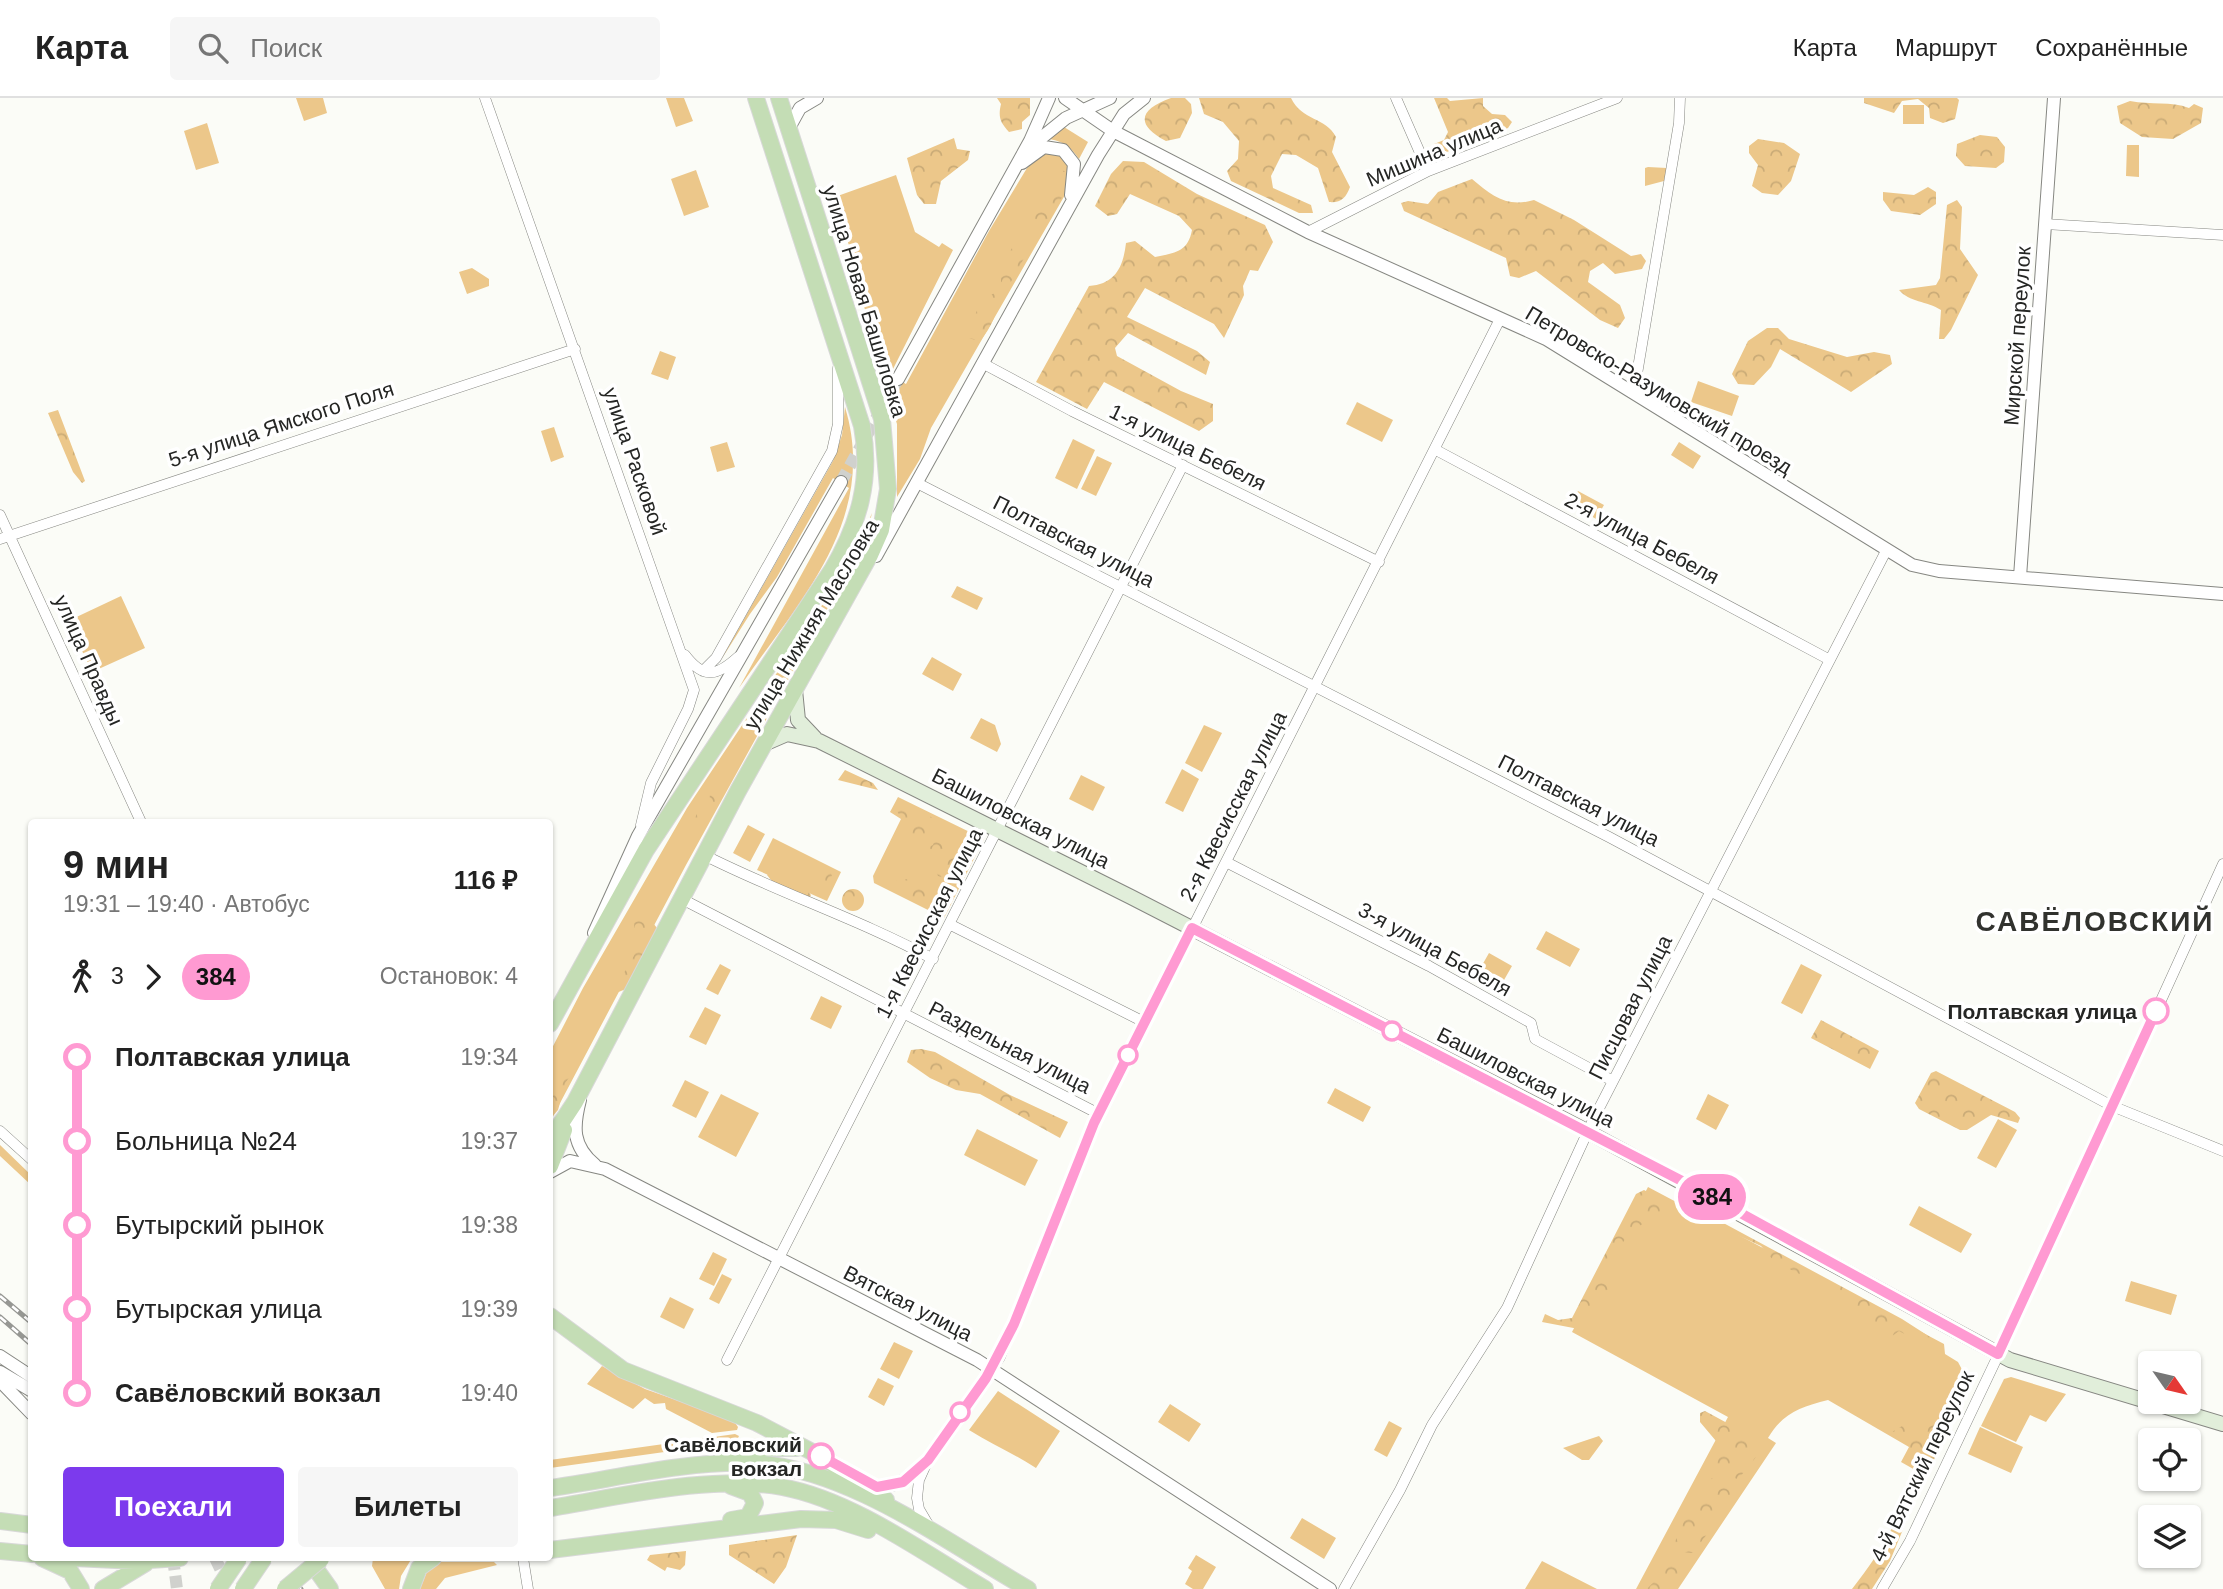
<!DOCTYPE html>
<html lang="ru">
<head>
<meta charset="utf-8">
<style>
  :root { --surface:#fff; --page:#f6f6f6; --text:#222; --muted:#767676; --line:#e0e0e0; --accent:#7c3aed }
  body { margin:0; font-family:Helvetica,sans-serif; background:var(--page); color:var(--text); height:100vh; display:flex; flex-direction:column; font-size:26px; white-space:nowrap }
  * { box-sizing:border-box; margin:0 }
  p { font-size:23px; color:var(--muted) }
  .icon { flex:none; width:38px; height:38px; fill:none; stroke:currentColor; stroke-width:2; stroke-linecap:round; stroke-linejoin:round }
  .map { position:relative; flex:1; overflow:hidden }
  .details { position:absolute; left:28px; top:721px; width:525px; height:742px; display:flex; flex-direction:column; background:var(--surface); border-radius:7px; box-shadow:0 2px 5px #0004 }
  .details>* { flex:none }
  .badge { padding:0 14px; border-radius:23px; font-size:24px; line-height:46px }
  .needle { width:46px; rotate:124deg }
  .fabs { position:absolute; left:2138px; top:1253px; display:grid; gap:14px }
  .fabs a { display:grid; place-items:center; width:63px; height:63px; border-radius:7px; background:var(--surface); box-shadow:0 2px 5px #0004; font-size:35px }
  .map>.badge { position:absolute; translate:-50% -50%; box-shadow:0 0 0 4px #fff }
  .legs { display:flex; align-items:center; gap:10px; height:77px; padding:0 35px; font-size:23px }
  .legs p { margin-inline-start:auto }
  .head { display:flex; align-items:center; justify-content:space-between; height:119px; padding:0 35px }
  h1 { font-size:38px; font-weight:700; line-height:52px }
  .action { display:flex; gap:14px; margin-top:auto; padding:14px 35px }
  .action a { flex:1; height:80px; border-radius:7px; background:var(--accent); color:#fff; font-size:28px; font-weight:700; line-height:80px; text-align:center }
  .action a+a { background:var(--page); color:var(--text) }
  ul { padding:0 35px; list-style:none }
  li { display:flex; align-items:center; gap:24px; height:84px; font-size:26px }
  li i { display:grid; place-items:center; width:10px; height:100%; margin:0 9px; background:currentColor }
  li i::after { content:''; width:18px; height:18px; margin:-9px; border:5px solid; border-radius:50%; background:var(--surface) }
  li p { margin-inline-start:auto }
  li:first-child i { background:linear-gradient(#0000 50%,currentColor 0) }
  li:last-child i { background:linear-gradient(currentColor 50%,#0000 0) }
  header { display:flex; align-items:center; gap:42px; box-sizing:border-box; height:98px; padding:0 35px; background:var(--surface); border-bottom:2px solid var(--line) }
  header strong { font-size:33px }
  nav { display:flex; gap:38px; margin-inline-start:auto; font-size:24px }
  .search { width:490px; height:63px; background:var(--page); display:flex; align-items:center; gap:18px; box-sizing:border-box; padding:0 24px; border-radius:7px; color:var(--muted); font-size:26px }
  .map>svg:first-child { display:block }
  .green { fill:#ecc78a }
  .forest { fill:url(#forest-crowns) }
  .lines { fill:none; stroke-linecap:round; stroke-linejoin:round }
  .tertiary-tunnel { stroke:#d0d1cd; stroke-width:12; stroke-dasharray:12 6; stroke-linecap:butt }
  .minor-casing { stroke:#868782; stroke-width:11 }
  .tertiary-casing { stroke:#868782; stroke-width:14 }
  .secondary-casing { stroke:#868782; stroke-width:16 }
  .primary-casing { stroke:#d8d8d8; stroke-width:18 }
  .minor { stroke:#fff; stroke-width:10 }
  .tertiary { stroke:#fff; stroke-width:12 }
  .secondary { stroke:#e1eeda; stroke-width:14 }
  .primary { stroke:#c4ddb5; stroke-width:16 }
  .rail-casing { stroke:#969793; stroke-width:5 }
  .rail { stroke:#fff; stroke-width:2.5; stroke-dasharray:8; stroke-linecap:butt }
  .primary-bridge-casing { stroke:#d8d8d8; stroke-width:18; stroke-linecap:butt }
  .primary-bridge { stroke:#c4ddb5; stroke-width:16 }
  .line-1-casing { stroke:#fff; stroke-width:16 }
  .line-1 { stroke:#ff9ad2; stroke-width:10 }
  .stop-1-dot { fill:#fff; stroke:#ff9ad2; stroke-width:3.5 }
  .labels { text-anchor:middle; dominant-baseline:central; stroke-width:7; stroke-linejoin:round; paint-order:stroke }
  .street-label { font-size:21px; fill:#252624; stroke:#fff }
  .stop-label { font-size:21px; font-weight:bold; fill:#252624; stroke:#fff; text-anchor:end }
  .district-label { font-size:28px; font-weight:bold; letter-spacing:2px; fill:#31322e; stroke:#fff }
</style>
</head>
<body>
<header>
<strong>Карта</strong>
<div class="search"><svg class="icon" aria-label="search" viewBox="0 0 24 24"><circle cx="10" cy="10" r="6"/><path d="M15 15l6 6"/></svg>Поиск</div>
<nav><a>Карта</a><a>Маршрут</a><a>Сохранённые</a></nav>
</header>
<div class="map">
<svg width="2223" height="1491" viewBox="0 0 2223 1491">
  <defs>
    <pattern id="forest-crowns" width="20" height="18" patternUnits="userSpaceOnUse" patternTransform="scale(1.75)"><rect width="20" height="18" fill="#ecc78a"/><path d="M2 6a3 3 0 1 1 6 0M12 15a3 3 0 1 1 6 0" fill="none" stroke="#caab77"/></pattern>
  </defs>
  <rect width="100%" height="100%" fill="#fbfcf7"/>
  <path class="green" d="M296,0H323L327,15L304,23Z
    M666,0H684L693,23L676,29Z
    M1903,7H1924V26H1903Z
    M207,25L219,65L196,72L184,33Z
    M1064,29L1088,44L1079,61C1071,49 1061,41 1045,41Z
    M2127,47H2139V79L2126,78Z
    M1041,55H1058L1070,64L1069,90L931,330L920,361L897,399V326L883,282L890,277L906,286L989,133L1027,70Z
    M1648,69L1667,70L1664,83L1645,88V70Z
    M696,72L709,109L684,118L671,81Z
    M896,77L915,134L939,149L942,145L953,152L892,273L883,265L858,191L860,178L832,100Z
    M472,170L489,181V188L467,196L459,174Z
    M660,253L676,259L668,282L651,276Z
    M1698,283L1739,298L1732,318L1691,304Z
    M1357,304L1393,322L1382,344L1346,326Z
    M845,309C879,422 799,503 739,590L849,390L833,380L777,479L750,516L721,562L833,363L842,337Z
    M554,329L564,359L551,364L541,333Z
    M1073,341L1095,352L1077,391L1055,380Z
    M727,344L735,369L717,374L710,349Z
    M1679,344L1701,358L1693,371L1671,357Z
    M1097,358L1112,365L1096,398L1081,391Z
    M1578,393L1604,407L1596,421L1571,406Z
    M872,415L866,439L853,464L686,767L550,1024V954L583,890L687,710L852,462Z
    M957,488L983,500L977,512L951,499Z
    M121,498L145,550L92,574L68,523Z
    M932,559L962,576L953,593L922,576Z
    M981,620L995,627L1001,646L997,654L970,640Z
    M1204,627L1222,635L1202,674L1185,665Z
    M1182,671L1199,681L1183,714L1165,705Z
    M1081,677L1105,689L1093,713L1069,701Z
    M898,699L984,741L944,820L874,785L873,778L901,721L890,714Z
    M748,727L765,736L750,764L733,755Z
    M773,740L841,774L827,803L757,772Z
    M2045,808L2062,817L2052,835L2036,825Z
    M1546,833L1580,851L1570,869L1536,851Z
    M1489,855L1512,868L1504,882L1481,869Z
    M720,866L731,872L718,897L706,891Z
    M1801,866L1822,877L1802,916L1781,905Z
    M821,898L842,908L831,931L810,921Z
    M705,909L721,917L706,947L689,939Z
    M685,982L709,994L696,1020L672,1008Z
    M1335,990L1371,1009L1363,1024L1327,1005Z
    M721,996L759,1015L736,1059L698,1039Z
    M1708,996L1729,1007L1716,1032L1696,1021Z
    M1998,1021L2017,1032L1996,1070L1977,1060Z
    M977,1031L1038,1062L1025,1088L964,1057Z
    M0,1047L31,1077V1087L0,1058Z
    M1648,1089L1944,1246L1945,1256L1958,1264L1968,1283L1924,1377L1901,1364L1909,1349L1828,1302C1800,1309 1783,1315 1768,1340L1776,1345L1678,1491H1636L1728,1319L1572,1234Z
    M1919,1108L1972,1136L1961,1155L1909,1127Z
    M713,1154L727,1161L714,1188L699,1181Z
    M722,1176L732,1181L719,1206L709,1201Z
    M2131,1183L2177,1197L2171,1217L2125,1203Z
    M670,1199L694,1211L684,1231L660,1219Z
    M894,1244L913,1253L899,1281L880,1271Z
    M602,1268L645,1291L733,1322L738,1329L737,1332L712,1335L666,1311L665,1305L654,1306L645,1300L633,1311L587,1286Z
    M2011,1279L2066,1296L2046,1324L2030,1317L2016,1344L1981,1328L2004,1281Z
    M878,1280L894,1288L884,1308L868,1299Z
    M998,1293L1060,1333L1036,1370C1013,1355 991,1346 969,1332Z
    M1170,1306L1201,1326L1189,1344L1158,1324Z
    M1389,1323L1402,1330L1387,1359L1374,1352Z
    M1980,1329L2023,1349L2011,1375L1968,1356Z
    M735,1336L739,1338L736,1344L550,1370V1362Z
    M1599,1338L1603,1343L1589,1362H1582L1563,1350Z
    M1302,1420L1336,1440L1324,1461L1290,1440Z
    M1196,1457L1216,1469L1203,1491H1193L1185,1486L1192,1473L1188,1470Z
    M373,1460H412L401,1478L399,1491H385L372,1468Z
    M1542,1463L1597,1491H1525Z
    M439,1464H494L497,1467L445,1480L436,1491H420L428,1471Z"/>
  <path class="forest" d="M997,0H1030V17L1022,24V31L1009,34C1000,24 998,19 1001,6Z
    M1171,0H1185L1191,6L1192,15L1180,40L1166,43C1134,26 1140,11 1171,0Z
    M1199,0H1291C1302,23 1326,19 1336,39L1332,54L1350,89C1346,100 1341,105 1329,104L1318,70L1296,57L1282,56L1271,78L1273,90L1311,107L1313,115H1299L1231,83L1227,73L1238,61L1239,43L1223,24L1204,16Z
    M1434,0H1447L1450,3L1483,0V8L1492,16L1505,17L1512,24L1508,30L1434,59L1431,51L1434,46L1444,42L1448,34Z
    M1864,0H1957L1959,2L1955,21L1943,25L1930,20L1929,10L1918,1L1902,3L1894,15L1864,5Z
    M2130,3C2151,7 2171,3 2189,10L2194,6L2203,10L2201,25L2173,41L2142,39L2120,25L2117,8Z
    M1980,37L1997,39L2005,49L2004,64L1996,70L1965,68L1956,58L1957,46Z
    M954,40L957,51L970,53L968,62L941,83L936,106H924L917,97L907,60Z
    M1758,41L1784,45L1800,56L1791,83L1778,97L1762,95L1752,88L1758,67L1749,55V48Z
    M1123,63L1144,64L1197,96L1265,127L1273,144L1258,173L1250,172L1243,188L1244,197L1224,240L1214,226L1145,190L1127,219L1197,253L1210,264L1206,277L1128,235L1115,250L1117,258L1181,293L1213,306V323L1199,333L1104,284L1087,311L1036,284L1089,188C1115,186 1123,170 1126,145L1135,143L1155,159C1175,155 1188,154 1192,132L1179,118L1130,96L1117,116L1108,118L1095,108L1111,76Z
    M1061,72L1070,75L1066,92L1047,126L1037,127L1032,120L1036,107L1046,101L1053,79Z
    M1472,81C1492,98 1507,110 1534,102L1574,122L1631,158L1641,156L1646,163L1642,171L1615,176L1603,165L1590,173L1588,184L1620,207L1625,220L1618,230L1600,222L1536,173L1519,180L1510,178L1506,160L1404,113L1401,105L1408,103L1428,106L1438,94Z
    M1928,89L1936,94V106L1920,117L1891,113L1883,102V94L1914,97Z
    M1957,102L1962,109L1960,151L1978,177L1951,232L1944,241H1939L1941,212C1927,203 1909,204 1899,192L1936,187L1940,180L1947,107Z
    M1023,145L1028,153L1007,191L1001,186V177L1010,169V153L1015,146Z
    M995,195L1000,196C998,214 991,230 980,243L968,240C975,222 975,202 995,195Z
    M1767,230H1778L1789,241L1847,259L1874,254L1890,257L1892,266L1851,294L1780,251L1771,269L1754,287L1738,286L1732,276L1748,243Z
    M58,312L85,383L82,385L73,374L48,315Z
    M845,672L873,685L878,692L838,682Z
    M716,693C723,704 711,724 700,726L695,720L699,711H709L710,695Z
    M904,704L949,729L944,741L945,748L963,758L965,766L960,771L954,772L945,780L938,778L929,759H919L917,755L933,747L935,741L929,736L914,748L905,737L907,730L897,713L898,707Z
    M801,767L830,773L832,778L825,787C815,787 798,780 801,767Z
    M772,771L792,786H801L811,797L809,801L775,787L767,777Z
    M901,781C919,780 941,793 946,811L938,813L896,791L894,784Z
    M842 802a11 11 0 1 1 22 0a11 11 0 1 1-22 0Z
    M643,815L648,827L653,825L657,830L626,891L616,895L615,887C626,874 632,861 640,846L627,841L623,836L634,830L635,817Z
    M1821,922L1879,953L1870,971L1811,940Z
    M921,951L935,954L1010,997L1068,1024L1060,1040L980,996L956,992L930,980L907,964L911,952Z
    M579,958L580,964L566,984L558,1012L550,1021V1001L559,992L556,975L569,959Z
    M1936,973L2015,1014L2020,1020L2018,1025L1991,1017L1967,1032H1960L1919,1011L1915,1005L1931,975Z
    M1644,1092L1666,1104L1690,1107L1902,1221L1930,1239L1940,1255L1899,1233L1888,1241L1867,1232L1854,1213L1828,1199L1811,1182L1774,1163L1761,1148L1685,1113L1654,1119L1631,1133L1611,1161L1608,1175L1607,1185L1614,1203L1605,1206L1587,1229L1584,1232L1542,1224L1545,1216L1558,1222L1572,1220L1636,1096Z
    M1705,1313L1762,1344L1764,1349L1740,1379L1736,1381L1732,1375L1715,1366L1716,1343L1700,1324V1315Z
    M1922,1321L1935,1324L1943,1335L1934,1362L1922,1372L1910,1364V1341L1894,1339L1892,1334L1912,1322Z
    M1715,1379L1736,1389V1397L1693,1455L1672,1453C1676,1438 1701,1382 1715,1379Z
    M1909,1386H1918L1920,1390L1890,1463L1872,1491H1852C1876,1460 1899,1428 1905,1388Z
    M797,1437L786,1469L774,1486L729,1457V1447Z
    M686,1453L685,1467L680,1472L667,1469L665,1473L647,1462L650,1457Z
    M1676,1465L1684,1470L1668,1491H1647L1671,1466Z"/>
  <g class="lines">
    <path class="tertiary-tunnel" d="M841,384L898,281
      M173,1460L177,1491
      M215,1460L230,1491"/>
    <g class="minor-casing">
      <path id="minor" d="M485,0L694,592L688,611L651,685L641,727
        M1396,0L1428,73
        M2045,126L2223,137
        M1308,134L1428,73L1617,0
        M982,265L1072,313L1379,464
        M1631,294L1636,282L1679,25L1680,0
        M1436,352L1830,562
        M917,385L1609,739L2112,1008L2223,1053
        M0,417L141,724
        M0,441L575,251
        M685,557C704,582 717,578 738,559
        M703,573L716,560L832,353L838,326V270
        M704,757C779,795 859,821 933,861
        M1226,764L1429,868L1531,925L1535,941L1613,983
        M680,800L1099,1016
        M951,827L1144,924
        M0,1033L32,1062
        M727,1262L1183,367
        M871,1387L894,1388L924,1365
        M929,1428L919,1411L917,1400L919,1382L928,1362L1000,1259L1094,1025L1500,221
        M523,1460L528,1491
        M1344,1491L1400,1392L1432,1327L1507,1210L1593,1022L1886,453
        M1882,1491L1910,1443L2032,1186L2223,766"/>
    </g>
    <g class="tertiary-casing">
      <path id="tertiary" d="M1065,0L1113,33L1308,134L1546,241L1912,467L1939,473L2223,496
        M789,30L800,10L817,0
        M1030,49L1066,20L1110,0
        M1022,65L1044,49L1063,52L1074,66L1071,97
        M898,281L1030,43L1049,0
        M876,458L1098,57L1124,16L1144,0
        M2020,479L2054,0
        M594,835L638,738L841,384
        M580,1002C573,1029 572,1048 595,1067
        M550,1074L570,1063L605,1071L977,1262L1330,1491
        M0,1258L32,1279
        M0,1274L32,1293
        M0,1283L32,1316"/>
    </g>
    <g class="secondary-casing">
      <path id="secondary" d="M795,592L798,622L815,640
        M764,646L787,636L819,643L1131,799L1579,1029L2010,1262L2223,1326"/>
    </g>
    <g class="primary-casing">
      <path id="primary" d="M550,926L646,752L832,472C859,426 872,381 862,328L756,0
        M550,1042L575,1004L738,693L870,457L881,432L888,391L882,321L779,0
        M550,1068L564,1032
        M550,1218L623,1272L757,1325L816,1356L865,1385L886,1402
        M723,1360L758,1350H797
        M550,1390C614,1381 684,1363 750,1365C846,1368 946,1444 1028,1491
        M550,1410C618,1399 714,1376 782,1389C852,1402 924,1455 985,1491
        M731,1422L748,1419L755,1405L750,1395L731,1388
        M0,1423L32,1427
        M550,1452L801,1421L836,1422L868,1432
        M0,1453L32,1456
        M42,1460L70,1473L81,1491
        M75,1460L135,1463L180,1460
        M318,1474L330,1491
        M103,1491L146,1465
        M411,1491L419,1470L433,1460"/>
    </g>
    <use href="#minor" class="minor"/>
    <use href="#tertiary" class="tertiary"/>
    <use href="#secondary" class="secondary"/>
    <use href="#primary" class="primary"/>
    <g class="rail-casing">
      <path id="rail" d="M0,1198L32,1225
        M0,1219L32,1247
        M300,1490L301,1491"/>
    </g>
    <use href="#rail" class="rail"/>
    <g class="primary-bridge-casing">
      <path id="primary-bridge" d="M218,1491L239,1460
        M243,1491L264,1460
        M285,1491L321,1461"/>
    </g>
    <use href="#primary-bridge" class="primary-bridge"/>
  </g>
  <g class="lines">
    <g class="line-1-casing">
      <path id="line-1" d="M821,1358L877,1389L903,1384L928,1362L986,1280L1014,1226L1094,1025L1192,830L1682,1083L1998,1256L2156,913"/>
    </g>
    <use href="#line-1" class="line-1"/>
  </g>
  <g class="stop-1-dot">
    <circle cx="2156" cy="913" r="12"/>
    <circle cx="1392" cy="933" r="9"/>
    <circle cx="1128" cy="957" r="9"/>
    <circle cx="960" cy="1314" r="9"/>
    <circle cx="821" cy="1358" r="12"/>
  </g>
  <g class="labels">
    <g class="street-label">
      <text transform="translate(1434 54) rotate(-23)">Мишина улица</text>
      <text transform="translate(865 203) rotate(73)">улица Новая Башиловка</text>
      <text transform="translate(2017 238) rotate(-86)">Мирской переулок</text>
      <text transform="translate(1659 292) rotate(31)">Петровско-Разумовский проезд</text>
      <text transform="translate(281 326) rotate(-18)">5-я улица Ямского Поля</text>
      <text transform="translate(1188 349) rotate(26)">1-я улица Бебеля</text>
      <text transform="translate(635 363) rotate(71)">улица Расковой</text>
      <text transform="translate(1642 440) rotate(28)">2-я улица Бебеля</text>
      <text transform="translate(1074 443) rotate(27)">Полтавская улица</text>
      <text transform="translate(811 526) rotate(-59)">улица Нижняя Масловка</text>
      <text transform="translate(89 562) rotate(66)">улица Правды</text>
      <text transform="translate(1579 702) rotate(27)">Полтавская улица</text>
      <text transform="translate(1233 708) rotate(-63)">2-я Квесисская улица</text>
      <text transform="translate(1021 720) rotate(27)">Башиловская улица</text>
      <text transform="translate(929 825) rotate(-63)">1-я Квесисская улица</text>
      <text transform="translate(1435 851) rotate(29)">3-я улица Бебеля</text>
      <text transform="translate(1630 909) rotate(-63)">Писцовая улица</text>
      <text transform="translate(1010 949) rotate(27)">Раздельная улица</text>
      <text transform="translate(1526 979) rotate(27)">Башиловская улица</text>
      <text transform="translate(908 1205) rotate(27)">Вятская улица</text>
      <text transform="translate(1922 1368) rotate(-64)">4-й Вятский переулок</text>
    </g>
    <g class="stop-label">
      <text x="2137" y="913">Полтавская улица</text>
      <text x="802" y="1346">Савёловский<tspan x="802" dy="24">вокзал</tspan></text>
    </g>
    <g class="district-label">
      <text x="2095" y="823">САВЁЛОВСКИЙ</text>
    </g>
  </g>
</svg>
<div class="fabs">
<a><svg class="needle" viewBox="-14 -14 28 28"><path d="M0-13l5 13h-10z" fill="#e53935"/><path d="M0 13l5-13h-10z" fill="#767676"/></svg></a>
<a><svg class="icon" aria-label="locate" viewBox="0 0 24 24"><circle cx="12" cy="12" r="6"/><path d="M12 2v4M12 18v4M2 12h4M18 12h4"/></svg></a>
<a><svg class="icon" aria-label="layers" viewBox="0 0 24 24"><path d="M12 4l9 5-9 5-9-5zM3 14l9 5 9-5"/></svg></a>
</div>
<b class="badge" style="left:1712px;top:1099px;background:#ff9ad2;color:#111">384</b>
<section class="details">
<div class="head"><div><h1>9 мин</h1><p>19:31 – 19:40 · Автобус</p></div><b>116 ₽</b></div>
<div class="legs"><svg class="icon" aria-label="walk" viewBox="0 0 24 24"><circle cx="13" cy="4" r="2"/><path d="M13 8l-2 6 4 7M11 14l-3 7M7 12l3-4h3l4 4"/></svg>3<svg class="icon" aria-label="forward" viewBox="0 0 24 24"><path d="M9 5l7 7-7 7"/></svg><b class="badge" style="background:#ff9ad2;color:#111">384</b><p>Остановок: 4</p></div>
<ul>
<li><i style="color:#ff9ad2"></i><b>Полтавская улица</b><p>19:34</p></li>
<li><i style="color:#ff9ad2"></i><span>Больница №24</span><p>19:37</p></li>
<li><i style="color:#ff9ad2"></i><span>Бутырский рынок</span><p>19:38</p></li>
<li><i style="color:#ff9ad2"></i><span>Бутырская улица</span><p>19:39</p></li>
<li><i style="color:#ff9ad2"></i><b>Савёловский вокзал</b><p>19:40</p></li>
</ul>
<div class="action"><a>Поехали</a><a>Билеты</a></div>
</section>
</div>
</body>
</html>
